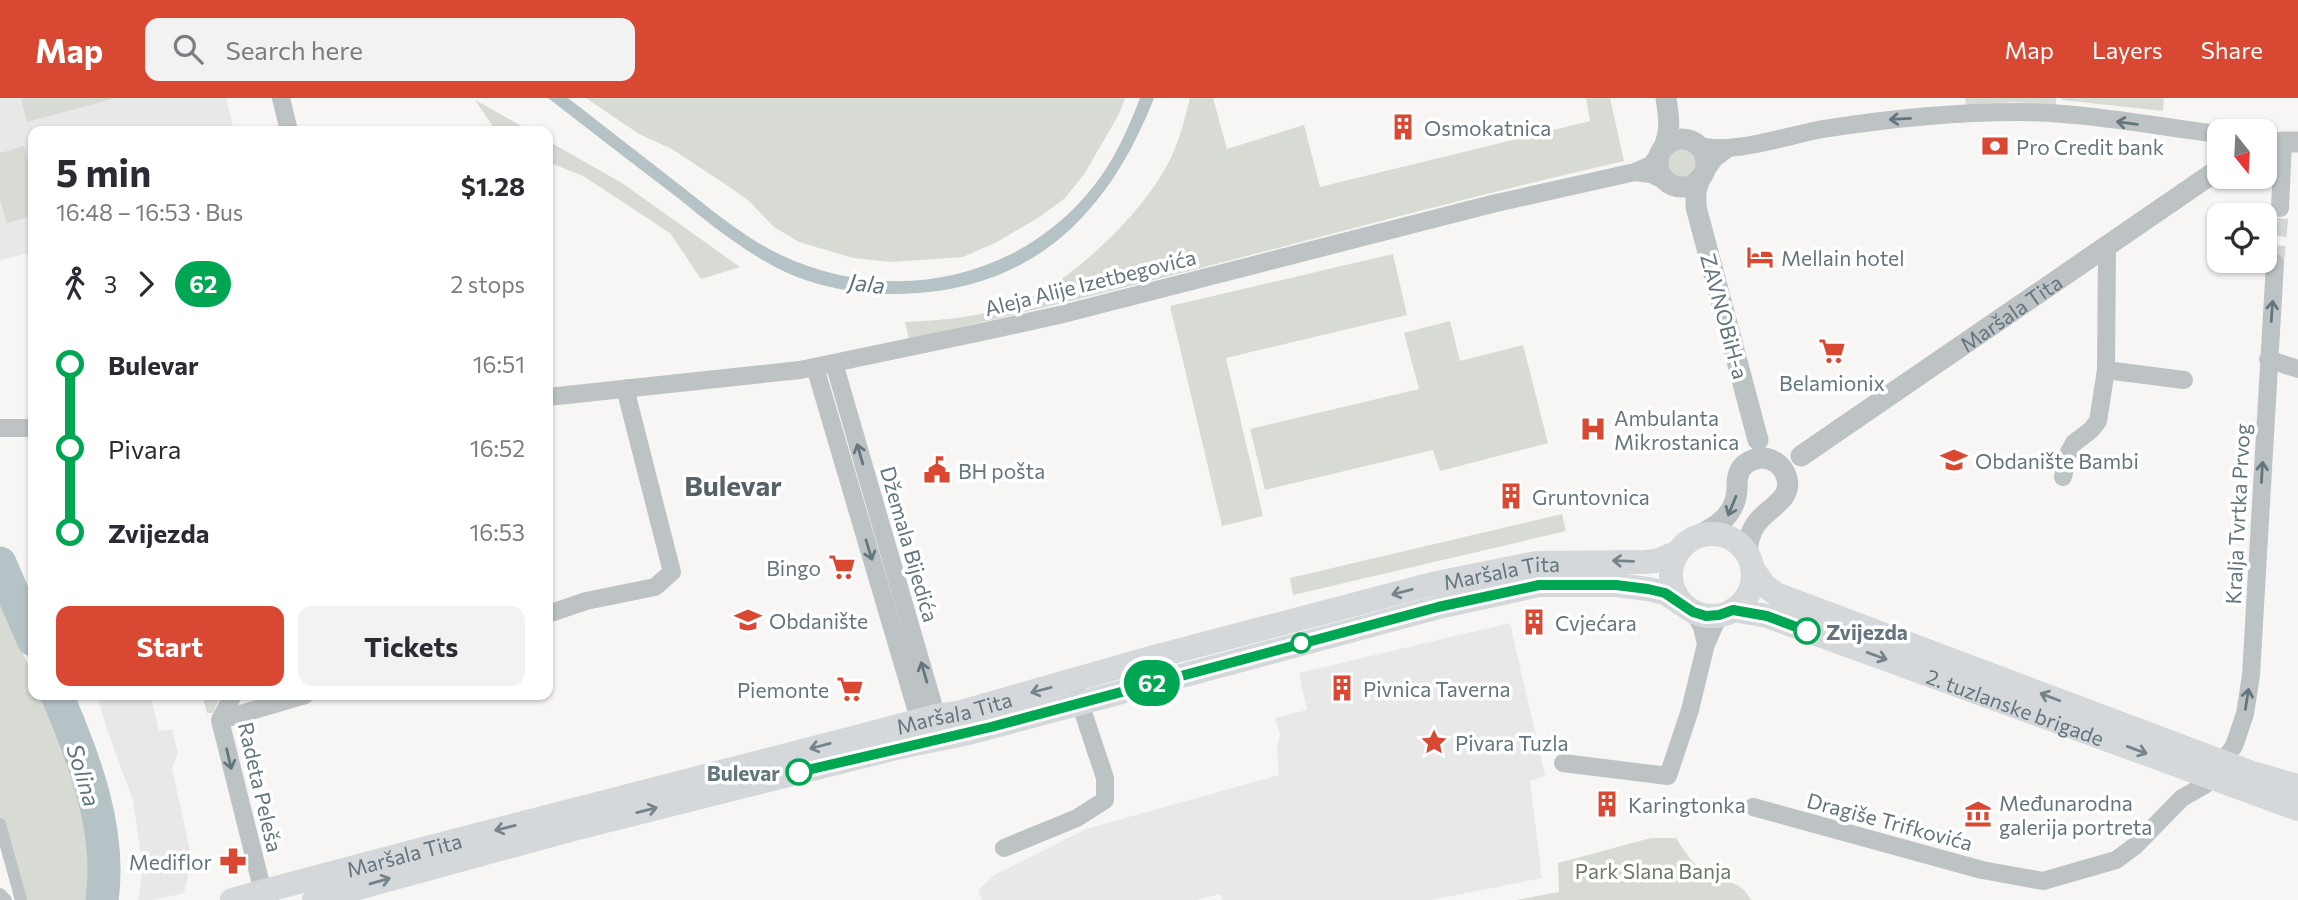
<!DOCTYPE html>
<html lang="en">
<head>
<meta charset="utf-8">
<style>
  :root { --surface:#fff; --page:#f2f2f3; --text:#2b2b33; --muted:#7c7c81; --accent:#d84832 }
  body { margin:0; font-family:Commissioner,sans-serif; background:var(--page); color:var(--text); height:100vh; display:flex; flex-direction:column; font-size:26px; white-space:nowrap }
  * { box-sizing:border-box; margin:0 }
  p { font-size:23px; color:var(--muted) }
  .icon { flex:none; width:38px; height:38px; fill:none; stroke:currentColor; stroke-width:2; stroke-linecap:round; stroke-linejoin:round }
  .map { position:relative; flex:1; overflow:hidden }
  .sheet { position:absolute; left:28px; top:28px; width:525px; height:574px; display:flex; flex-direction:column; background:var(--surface); border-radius:14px; box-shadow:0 2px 5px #0004 }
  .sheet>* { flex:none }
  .badge { padding:0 14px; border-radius:23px; font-size:24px; line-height:46px }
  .needle { width:46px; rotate:162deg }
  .buttons { position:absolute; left:2207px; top:21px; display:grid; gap:14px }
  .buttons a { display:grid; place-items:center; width:70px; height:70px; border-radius:14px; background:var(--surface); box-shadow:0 2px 5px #0004; font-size:35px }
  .map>.badge { position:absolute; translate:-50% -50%; box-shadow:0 0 0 4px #fff }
  .legs { display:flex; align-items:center; gap:10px; height:77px; padding:0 28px; font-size:23px }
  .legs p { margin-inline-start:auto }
  .summary { display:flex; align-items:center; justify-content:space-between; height:119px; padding:0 28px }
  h1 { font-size:38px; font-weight:700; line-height:52px }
  .cta { display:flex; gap:14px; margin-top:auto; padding:14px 28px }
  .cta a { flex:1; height:80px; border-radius:14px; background:var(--accent); color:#fff; font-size:28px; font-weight:700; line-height:80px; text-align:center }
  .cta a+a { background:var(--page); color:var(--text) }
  ul { padding:0 28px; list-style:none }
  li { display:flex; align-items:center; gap:24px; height:84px; font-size:26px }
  li i { display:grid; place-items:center; width:10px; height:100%; margin:0 9px; background:currentColor }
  li i::after { content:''; width:18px; height:18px; margin:-9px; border:5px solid; border-radius:50%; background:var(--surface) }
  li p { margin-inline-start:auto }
  li:first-child i { background:linear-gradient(#0000 50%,currentColor 0) }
  li:last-child i { background:linear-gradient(currentColor 50%,#0000 0) }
  header { display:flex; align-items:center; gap:42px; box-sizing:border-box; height:98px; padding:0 35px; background:var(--accent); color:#fff }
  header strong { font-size:33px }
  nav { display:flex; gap:38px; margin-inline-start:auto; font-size:24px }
  .search { width:490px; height:63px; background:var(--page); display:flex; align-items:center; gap:18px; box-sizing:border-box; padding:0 24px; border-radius:14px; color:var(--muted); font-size:26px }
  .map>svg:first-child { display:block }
  .built { fill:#e7e8e7 }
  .green { fill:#d7dbd3 }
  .water { fill:#b6c3c6 }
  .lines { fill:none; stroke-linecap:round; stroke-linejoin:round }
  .river { stroke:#b6c3c6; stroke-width:33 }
  .minor-tunnel { stroke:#d2d6d6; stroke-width:18; stroke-dasharray:18 9; stroke-linecap:butt }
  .pedestrian { stroke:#bdc3c5; stroke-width:12 }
  .minor { stroke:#bdc3c5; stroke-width:18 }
  .tertiary { stroke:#bdc3c5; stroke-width:21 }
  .secondary { stroke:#d4d8db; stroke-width:24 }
  .oneway { stroke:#63757d }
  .oneway2 { stroke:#74848b }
  .line-1-casing { stroke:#fff; stroke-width:16 }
  .line-1 { stroke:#00a651; stroke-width:10 }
  .stop-1-dot { fill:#fff; stroke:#00a651; stroke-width:3.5 }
  .labels { text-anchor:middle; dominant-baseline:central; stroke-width:7; stroke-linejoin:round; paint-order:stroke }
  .poi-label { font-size:21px; fill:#63757d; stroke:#fff; text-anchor:start }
  .street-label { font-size:21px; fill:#63757d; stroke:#fff }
  .stop-label { font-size:21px; font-weight:bold; fill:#63757d; stroke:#fff; text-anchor:start }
  .park-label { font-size:21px; fill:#6c7a66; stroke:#fff }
  .water-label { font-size:23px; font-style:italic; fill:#5e7478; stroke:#fff }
  .district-label { font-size:28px; font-weight:bold; fill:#556268; stroke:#fff }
</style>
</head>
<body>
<header>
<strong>Map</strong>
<div class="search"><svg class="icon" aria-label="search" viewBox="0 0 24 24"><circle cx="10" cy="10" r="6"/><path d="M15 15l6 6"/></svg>Search here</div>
<nav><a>Map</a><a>Layers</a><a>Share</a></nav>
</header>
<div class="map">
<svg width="2298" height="802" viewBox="0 0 2298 802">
  <rect width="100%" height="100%" fill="#f7f6f4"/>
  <path class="built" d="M0,0H226L234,33H33V154L0,162Z
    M1510,525L1545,678L1530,683L1542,780L1431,802H1222L1220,796L1196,802H982L978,792L996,776L1086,731L1279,677L1277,650L1280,636L1275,620L1307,612L1299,575Z
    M97,597H150L159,633L172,631L178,654L172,670L192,762L184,795L154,802H138L143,771L133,703L106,628Z"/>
  <path class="green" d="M21,0H116L27,24Z
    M586,0H1125L1119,16L1085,75L1065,100L1041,118L997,144L963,159L891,164L853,160L799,144L774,129L749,103L731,90L672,51L639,36Z
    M1190,0H1213L1227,51L1304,27L1320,89L1590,23L1586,0H1610L1624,63C1385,118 1149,188 909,241L905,224C945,222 984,219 1021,204C1071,184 1139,118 1165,71C1178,49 1184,24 1190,0Z
    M1965,0H2056V7L2014,4L1966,7Z
    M2062,0H2164L2163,13L2062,2Z
    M475,2L531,33H496Z
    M548,43L622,85L740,169L701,181L670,135L583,78L548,64Z
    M24,48L33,80V118L7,125L0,102V55Z
    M1668 65a14 14 0 1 1 28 0a14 14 0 1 1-28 0Z
    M1393,156L1407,217L1226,260L1263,418L1222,428L1170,208Z
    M1450,223L1460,263L1523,247L1548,345L1440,373L1433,352L1265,392L1250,331L1419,291L1404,235Z
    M1562,416L1566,433L1293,497L1290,480Z
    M0,505L33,578V597H42L70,661L83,700L89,748L91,802H21L0,726Z
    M202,597H221L213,615H207Z
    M1651,740H1676C1685,754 1695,770 1710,777C1728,785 1741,783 1751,802H1516L1559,794L1558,765Z"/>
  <path class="water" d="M548,0H568C607,30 646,61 685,91C715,115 747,141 781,157C890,208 1017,184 1093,89C1114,63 1128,31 1140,0H1154C1107,120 1029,195 895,196C851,196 806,187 768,165C736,147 706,123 678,100C634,67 591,33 548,0Z"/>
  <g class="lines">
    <path class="river" d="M0,465L33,542
      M57,597C84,660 112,732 102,802"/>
    <path class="minor-tunnel" d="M2275,165L2280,110"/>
    <path class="pedestrian" d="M0,726L21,802
      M0,796L6,802"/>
    <path class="minor" d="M281,0L289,33
      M2271,42L2283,44L2280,110
      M1698,47C1730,58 1788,37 1823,31C1887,21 1953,14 2019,14C2082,14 2155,28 2219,36
      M1635,74L1651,76L1666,83
      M1704,75L1715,60L1726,52
      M2107,150L2106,272L2184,282
      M2268,261L2298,271
      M834,265L940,630
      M815,269L922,631
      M548,299L800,272L977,235L1059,217L1492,106L1635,74L1651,67L1660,55
      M0,330H33
      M2063,379L2069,354L2074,345L2091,332L2098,323L2106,272
      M1694,514L1702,529L1706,546L1719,517
      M548,516L586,503L655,489L672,474L628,302L627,290
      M233,597L220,622L265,802
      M220,622L305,597
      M1563,665L1668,678L1690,612L1706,546
      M1753,709L1982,772L2043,783L2116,762L2135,748L2182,700L2205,687L2234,648L2245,616L2251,577L2275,165
      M1004,750L1077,720L1105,702V680L1077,596"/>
    <g class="tertiary">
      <circle cx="1682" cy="65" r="24"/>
      <path d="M1664,49C1671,31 1669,19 1666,0"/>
      <path d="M2264,49L2283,44H2298"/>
      <path d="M1700,81L1696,93V109L1758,342"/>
      <path id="s1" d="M1801,358L2219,71"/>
      <path d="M1698,438C1718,428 1736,416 1737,391C1737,382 1737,374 1744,367C1750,362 1757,360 1764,360C1773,361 1781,367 1785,375C1797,401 1767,409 1756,426C1749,436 1748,445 1747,456"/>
    </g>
    <g class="secondary">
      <circle cx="1712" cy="477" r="41"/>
      <path d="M1752,470L1764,487L1776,496L2252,675L2298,688"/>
      <path id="s2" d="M1733,512L1767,518L2298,711"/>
      <path id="s3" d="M232,802C466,738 702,680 936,618L961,614L1154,559L1432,486L1536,465L1644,464L1656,463L1678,454"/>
      <path d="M314,802L570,732L900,649L969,635L1439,509L1539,487H1616L1648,491L1665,495L1683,507"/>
    </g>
  </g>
  <defs><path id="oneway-shaft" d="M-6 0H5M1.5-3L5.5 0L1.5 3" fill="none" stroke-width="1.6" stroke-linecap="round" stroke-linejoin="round" transform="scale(1.75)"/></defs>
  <g class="oneway">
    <use href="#oneway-shaft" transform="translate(1900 21) rotate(177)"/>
    <use href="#oneway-shaft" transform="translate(2127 25) rotate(-173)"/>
    <use href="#oneway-shaft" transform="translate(2272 213) rotate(-86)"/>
    <use href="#oneway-shaft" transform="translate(860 356) rotate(-106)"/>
    <use href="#oneway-shaft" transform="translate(2262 374) rotate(-87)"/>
    <use href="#oneway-shaft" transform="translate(1732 408) rotate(112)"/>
    <use href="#oneway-shaft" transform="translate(869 452) rotate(73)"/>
    <use href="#oneway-shaft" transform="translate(924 574) rotate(-106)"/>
    <use href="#oneway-shaft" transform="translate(2247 601) rotate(-81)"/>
    <use href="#oneway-shaft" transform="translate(229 661) rotate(77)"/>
  </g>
  <g class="oneway2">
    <use href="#oneway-shaft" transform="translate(1623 463) rotate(-178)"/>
    <use href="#oneway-shaft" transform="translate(1402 494) rotate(165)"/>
    <use href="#oneway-shaft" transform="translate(1877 558) rotate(20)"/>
    <use href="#oneway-shaft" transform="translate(1041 592) rotate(165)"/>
    <use href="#oneway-shaft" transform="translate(2050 599) rotate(-159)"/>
    <use href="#oneway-shaft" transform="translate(820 648) rotate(165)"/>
    <use href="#oneway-shaft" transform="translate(2137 652) rotate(20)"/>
    <use href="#oneway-shaft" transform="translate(647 712) rotate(-14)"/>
    <use href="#oneway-shaft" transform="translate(505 730) rotate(166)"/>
    <use href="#oneway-shaft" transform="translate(380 783) rotate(-16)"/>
  </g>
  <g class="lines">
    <g class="line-1-casing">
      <path id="line-1" d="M799,674L991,629L1438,509L1539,487H1616L1648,491L1665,495L1693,514L1706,518L1719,517L1733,512L1767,518L1807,533"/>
    </g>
    <use href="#line-1" class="line-1"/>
  </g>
  <defs>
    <g id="building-bare" transform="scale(2.1)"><path d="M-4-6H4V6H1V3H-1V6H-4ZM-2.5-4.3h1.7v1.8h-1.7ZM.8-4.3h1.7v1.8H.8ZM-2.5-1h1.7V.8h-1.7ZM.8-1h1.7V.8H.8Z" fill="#d84832" stroke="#fff" stroke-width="2.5" paint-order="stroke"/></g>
    <g id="bank-bare" transform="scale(2.1)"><path d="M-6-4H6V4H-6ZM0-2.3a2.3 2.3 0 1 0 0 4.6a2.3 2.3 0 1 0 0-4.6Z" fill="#d84832" stroke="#fff" stroke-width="2.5" paint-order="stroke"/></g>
    <g id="hotel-bare" transform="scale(2.1)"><path d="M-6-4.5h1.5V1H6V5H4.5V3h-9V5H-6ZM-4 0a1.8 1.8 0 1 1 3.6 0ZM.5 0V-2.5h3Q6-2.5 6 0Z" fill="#d84832" stroke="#fff" stroke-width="2.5" paint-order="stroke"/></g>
    <g id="supermarket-bare" transform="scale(2.1)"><path d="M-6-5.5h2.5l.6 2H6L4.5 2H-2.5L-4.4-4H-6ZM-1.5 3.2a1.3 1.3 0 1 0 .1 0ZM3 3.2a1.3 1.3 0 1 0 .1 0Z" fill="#d84832" stroke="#fff" stroke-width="2.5" paint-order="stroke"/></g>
    <g id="hospital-bare" transform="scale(2.1)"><path d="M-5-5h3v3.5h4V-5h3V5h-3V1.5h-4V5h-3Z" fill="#d84832" stroke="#fff" stroke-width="2.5" paint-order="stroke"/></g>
    <g id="school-bare" transform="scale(2.1)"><path d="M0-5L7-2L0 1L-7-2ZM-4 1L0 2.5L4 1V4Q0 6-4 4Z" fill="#d84832" stroke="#fff" stroke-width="2.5" paint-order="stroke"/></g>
    <g id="civic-bare" transform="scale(2.1)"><path d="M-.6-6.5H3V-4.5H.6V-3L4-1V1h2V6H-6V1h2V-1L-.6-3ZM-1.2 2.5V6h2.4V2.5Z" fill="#d84832" stroke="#fff" stroke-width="2.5" paint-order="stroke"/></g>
    <g id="sight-bare" transform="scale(2.1)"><path d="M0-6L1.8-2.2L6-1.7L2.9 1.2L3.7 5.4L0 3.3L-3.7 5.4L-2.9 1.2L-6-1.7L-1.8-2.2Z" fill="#d84832" stroke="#fff" stroke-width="2.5" paint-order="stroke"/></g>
    <g id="museum-bare" transform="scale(2.1)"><path d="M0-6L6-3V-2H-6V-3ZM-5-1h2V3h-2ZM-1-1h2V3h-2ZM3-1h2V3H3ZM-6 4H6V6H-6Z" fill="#d84832" stroke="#fff" stroke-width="2.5" paint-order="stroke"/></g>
    <g id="pharmacy-bare" transform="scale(2.1)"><path d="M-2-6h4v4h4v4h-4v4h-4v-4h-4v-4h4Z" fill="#d84832" stroke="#fff" stroke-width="2.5" paint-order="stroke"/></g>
  </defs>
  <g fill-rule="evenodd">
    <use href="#building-bare" x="1403" y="29"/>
    <use href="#bank-bare" x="1995" y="48"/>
    <use href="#hotel-bare" x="1760" y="159"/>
    <use href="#supermarket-bare" x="1832" y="253"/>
    <use href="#hospital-bare" x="1593" y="331"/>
    <use href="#school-bare" x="1954" y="362"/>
    <use href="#civic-bare" x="937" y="372"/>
    <use href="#building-bare" x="1511" y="398"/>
    <use href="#supermarket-bare" x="842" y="469"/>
    <use href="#school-bare" x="748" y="522"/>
    <use href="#building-bare" x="1534" y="524"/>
    <use href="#building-bare" x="1342" y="590"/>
    <use href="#supermarket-bare" x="850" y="591"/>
    <use href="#sight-bare" x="1434" y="644"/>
    <use href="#building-bare" x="1607" y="706"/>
    <use href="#museum-bare" x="1978" y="716"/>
    <use href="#pharmacy-bare" x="233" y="763"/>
  </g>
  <g class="stop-1-dot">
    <circle cx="1807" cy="533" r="12"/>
    <circle cx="1301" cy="545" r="9"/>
    <circle cx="799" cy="674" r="12"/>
  </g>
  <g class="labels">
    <g class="poi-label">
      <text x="1424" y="29">Osmokatnica</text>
      <text x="2016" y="48">Pro Credit bank</text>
      <text x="1781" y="159">Mellain hotel</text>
      <text x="1832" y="284" text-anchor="middle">Belamionix</text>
      <text x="1614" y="319">Ambulanta<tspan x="1614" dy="24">Mikrostanica</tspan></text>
      <text x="1975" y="362">Obdanište Bambi</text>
      <text x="958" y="372">BH pošta</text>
      <text x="1532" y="398">Gruntovnica</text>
      <text x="821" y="469" text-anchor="end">Bingo</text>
      <text x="769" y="522">Obdanište</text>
      <text x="1555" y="524">Cvjećara</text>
      <text x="1363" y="590">Pivnica Taverna</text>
      <text x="829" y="591" text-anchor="end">Piemonte</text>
      <text x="1455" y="644">Pivara Tuzla</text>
      <text x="1999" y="704">Međunarodna<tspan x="1999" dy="24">galerija portreta</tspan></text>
      <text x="1628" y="706">Karingtonka</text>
      <text x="212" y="763" text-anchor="end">Mediflor</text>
    </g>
    <g class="street-label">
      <text transform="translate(1090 184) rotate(-14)">Aleja Alije Izetbegovića</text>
      <text stroke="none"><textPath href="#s1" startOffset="254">Maršala Tita</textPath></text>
      <text transform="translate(1725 218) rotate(75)">ZAVNOBiH-a</text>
      <text transform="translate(2237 416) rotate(-87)">Kralja Tvrtka Prvog</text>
      <text transform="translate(910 446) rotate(74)">Džemala Bijedića</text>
      <text stroke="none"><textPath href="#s3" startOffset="1312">Maršala Tita</textPath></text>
      <text stroke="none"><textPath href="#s2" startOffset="299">2. tuzlanske brigade</textPath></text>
      <text stroke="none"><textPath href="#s3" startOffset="746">Maršala Tita</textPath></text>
      <text transform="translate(261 689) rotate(77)">Radeta Peleša</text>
      <text transform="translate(1890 723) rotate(15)">Dragiše Trifkovića</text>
      <text stroke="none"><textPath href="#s3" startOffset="178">Maršala Tita</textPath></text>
    </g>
    <g class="stop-label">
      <text x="1826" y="533">Zvijezda</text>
      <text x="780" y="674" text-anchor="end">Bulevar</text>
    </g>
    <g class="park-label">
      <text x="1653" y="772">Park Slana Banja</text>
    </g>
    <g class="water-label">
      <text transform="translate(867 185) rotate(7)">Jala</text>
      <text transform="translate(84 677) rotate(73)">Solina</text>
    </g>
    <g class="district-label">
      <text x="733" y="387">Bulevar</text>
    </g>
  </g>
</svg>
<div class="buttons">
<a><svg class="needle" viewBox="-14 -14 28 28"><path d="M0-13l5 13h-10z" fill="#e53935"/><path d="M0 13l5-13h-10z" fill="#7c7c81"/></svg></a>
<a><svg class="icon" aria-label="locate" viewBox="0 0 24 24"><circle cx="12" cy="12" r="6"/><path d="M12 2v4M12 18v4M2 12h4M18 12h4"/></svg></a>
</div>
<b class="badge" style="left:1152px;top:585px;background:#00a651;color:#fff">62</b>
<section class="sheet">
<div class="summary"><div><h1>5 min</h1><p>16:48 – 16:53 · Bus</p></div><b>$1.28</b></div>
<div class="legs"><svg class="icon" aria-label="walk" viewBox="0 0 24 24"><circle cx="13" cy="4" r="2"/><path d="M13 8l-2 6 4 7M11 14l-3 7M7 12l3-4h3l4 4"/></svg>3<svg class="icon" aria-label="forward" viewBox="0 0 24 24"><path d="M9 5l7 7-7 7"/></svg><b class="badge" style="background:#00a651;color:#fff">62</b><p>2 stops</p></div>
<ul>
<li><i style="color:#00a651"></i><b>Bulevar</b><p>16:51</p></li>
<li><i style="color:#00a651"></i><span>Pivara</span><p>16:52</p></li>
<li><i style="color:#00a651"></i><b>Zvijezda</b><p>16:53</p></li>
</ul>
<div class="cta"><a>Start</a><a>Tickets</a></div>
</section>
</div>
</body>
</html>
